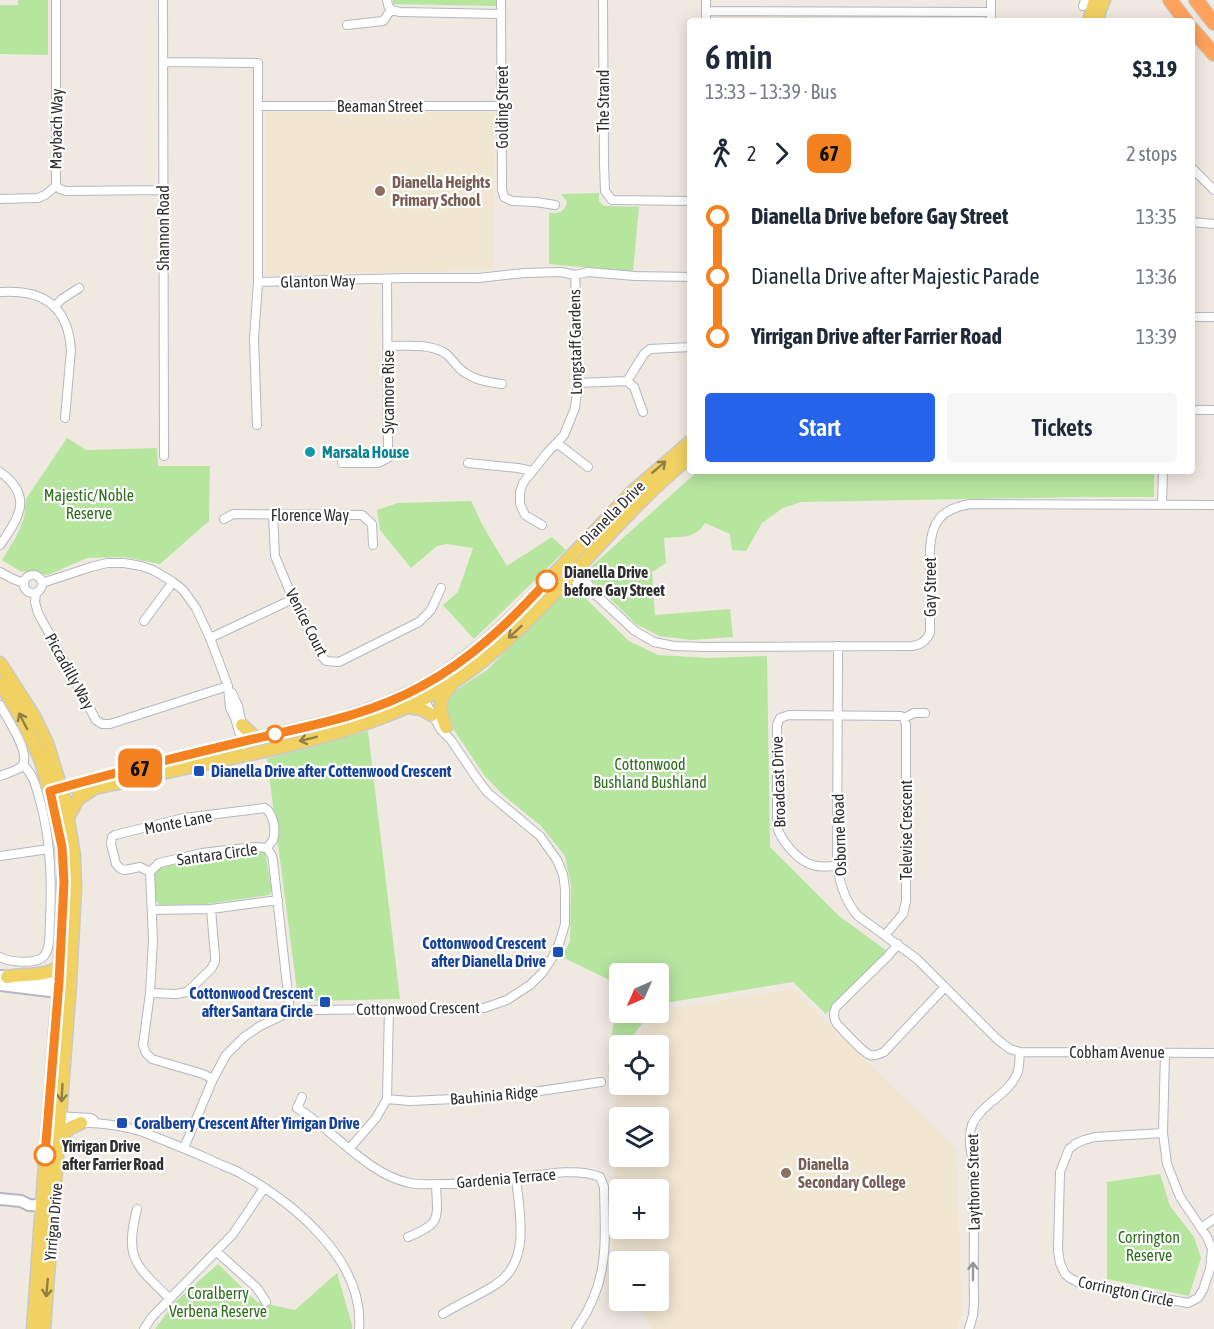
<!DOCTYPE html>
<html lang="en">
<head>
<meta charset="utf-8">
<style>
  :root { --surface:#fff; --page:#f6f6f7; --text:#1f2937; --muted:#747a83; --accent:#2563eb }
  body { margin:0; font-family:"Asap Condensed",sans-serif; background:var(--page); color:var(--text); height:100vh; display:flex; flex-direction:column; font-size:22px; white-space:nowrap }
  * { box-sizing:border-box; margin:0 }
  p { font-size:20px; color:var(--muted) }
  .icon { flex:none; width:33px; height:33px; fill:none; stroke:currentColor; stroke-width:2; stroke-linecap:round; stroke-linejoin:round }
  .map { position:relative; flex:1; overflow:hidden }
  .drawer { position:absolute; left:687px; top:18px; width:508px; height:456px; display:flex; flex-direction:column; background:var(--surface); border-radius:6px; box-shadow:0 3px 15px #0003 }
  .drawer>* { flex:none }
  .badge { padding:0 12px; border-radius:9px; font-size:21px; line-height:39px }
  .needle { width:39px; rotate:225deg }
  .tools { position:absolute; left:609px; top:963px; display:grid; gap:12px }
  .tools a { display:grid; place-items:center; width:60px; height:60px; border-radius:6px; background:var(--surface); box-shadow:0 3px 15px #0003; font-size:30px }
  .map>.badge { position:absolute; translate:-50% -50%; box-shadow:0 0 0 3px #fff }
  .legs { display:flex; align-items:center; gap:9px; height:66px; padding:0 18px; font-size:20px }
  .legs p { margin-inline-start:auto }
  .summary { display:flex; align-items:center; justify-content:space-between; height:102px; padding:0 18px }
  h1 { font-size:33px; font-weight:600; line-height:45px }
  .button { display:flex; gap:12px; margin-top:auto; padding:12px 18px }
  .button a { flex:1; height:69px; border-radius:6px; background:var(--accent); color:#fff; font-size:24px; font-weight:600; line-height:69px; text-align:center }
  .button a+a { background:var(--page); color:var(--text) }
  ul { padding:0 18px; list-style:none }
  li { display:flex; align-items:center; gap:21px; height:60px; font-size:22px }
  li i { display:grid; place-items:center; width:9px; height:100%; margin:0 8px; background:currentColor }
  li i::after { content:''; width:15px; height:15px; margin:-8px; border:4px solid; border-radius:50%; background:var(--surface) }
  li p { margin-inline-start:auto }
  li:first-child i { background:linear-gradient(#0000 50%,currentColor 0) }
  li:last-child i { background:linear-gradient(currentColor 50%,#0000 0) }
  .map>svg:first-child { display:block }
  .education { fill:#f0e6d1; fill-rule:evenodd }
  .green { fill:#b6e59e }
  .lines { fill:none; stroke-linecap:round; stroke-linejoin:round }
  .street-casing { stroke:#b4b7c1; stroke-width:10 }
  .secondary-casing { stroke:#b4b7c1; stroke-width:14 }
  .primary-casing { stroke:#c9c9c9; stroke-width:15 }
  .highway-casing { stroke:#c9c9c9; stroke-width:16 }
  .street { stroke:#fff; stroke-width:8 }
  .secondary { stroke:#fff; stroke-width:10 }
  .primary { stroke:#f2d163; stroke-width:12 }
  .highway { stroke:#ffa35c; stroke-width:14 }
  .oneway { stroke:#908048 }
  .oneway2 { stroke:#969696 }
  .line-1-casing { stroke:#fff; stroke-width:14 }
  .line-1 { stroke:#f58220; stroke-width:9 }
  .education-dot { fill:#8d6e63; stroke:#fff; stroke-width:2 }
  .culture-dot { fill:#0f9aa8; stroke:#fff; stroke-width:2 }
  .stop-1-dot { fill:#fff; stroke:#f58220; stroke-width:3 }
  .transit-dot { fill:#1a4fb4; stroke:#fff; stroke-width:2 }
  .labels { text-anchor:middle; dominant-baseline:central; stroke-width:4.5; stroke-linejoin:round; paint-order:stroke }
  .street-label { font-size:16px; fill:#2e2e2e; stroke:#fff }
  .education-label { font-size:16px; font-weight:bold; fill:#785e54; stroke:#fff; text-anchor:start }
  .culture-label { font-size:16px; font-weight:bold; fill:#0d838f; stroke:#fff; text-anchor:start }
  .park-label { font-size:16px; fill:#2c6e1b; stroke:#fff }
  .stop-label { font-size:16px; font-weight:bold; fill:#2e2e2e; stroke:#fff; text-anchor:start }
  .transit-label { font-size:16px; font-weight:bold; fill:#164399; stroke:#fff; text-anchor:start }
</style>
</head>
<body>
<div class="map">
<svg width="1214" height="1329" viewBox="0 0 1214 1329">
  <rect width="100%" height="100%" fill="#efe9e1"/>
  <path class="education" d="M265,112H495L493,270L266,275Z
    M793,989L956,1149L962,1313L957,1329H652L635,1301L658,1300V1262H620L619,1276L612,1264L617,1071L619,1067L620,1084H658V1046L635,1045L660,1010ZM620,1118H658V1156H620ZM620,1190H658V1228H620Z"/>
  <path class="green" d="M18,0H48V55L0,54V5H18Z
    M393,0H496V6L393,4Z
    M599,193V201L604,206L639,207L633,272L549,264V213C559,213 564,213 567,202L561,194Z
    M67,438L86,450L157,448L158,466H210L209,521L160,564L124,557L87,558L48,575L20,571L2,560L16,537L24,519L26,499Z
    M698,471H1154V497H1079L801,502L783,508L762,523L746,551L732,550L730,534L705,523C694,540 682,536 664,538L666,563L652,572L655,615L730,609L733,637L691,640L659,636L636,624L584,573Z
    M471,501L484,528L507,566L552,537L566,550L474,639L443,605L458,592L473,548L447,544L437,546L411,568L380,530L377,510L398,503Z
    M572,585L629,641L658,655L710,658L767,656L770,847L839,916L887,951L826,1014L793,982L659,1004L658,974H620V1012L650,1013L626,1045L620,1046L619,1054L608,1070L618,984L562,957L570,941L571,885L565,856L541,826L502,794L484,775L436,703L487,670Z
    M368,731L400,999L308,1001L302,999L297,991L267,759Z
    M259,851L265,853L272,891L269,895L207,904L160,905L156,901L153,874L157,869L197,858Z
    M1160,1174L1170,1206L1194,1237L1201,1258L1189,1296L1107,1279V1182Z
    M218,1264L257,1302L295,1310L337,1273L352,1325V1329H155L175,1302Z"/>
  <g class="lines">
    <g class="street-casing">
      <path id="street" d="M56,0V186
        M163,0L164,456
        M387,0L388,5L391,10L400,12L501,14
        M501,0L502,190L504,197L512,201L536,202L555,205
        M603,0L604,164L605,191L612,200L690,201
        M706,0V21
        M991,0V21
        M1083,6L1085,0
        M706,11L991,12
        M347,25L383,21L391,10
        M164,62L258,63V282L254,339L257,425
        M258,106H503
        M1192,168L1214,190
        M56,186L60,189L66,191L163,190
        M0,199L38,198L45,195L56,186
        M1192,222L1214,224
        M258,282L404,278H478L524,273L561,272L575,275L588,272L635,276L690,277
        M0,292C42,289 68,305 71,350L65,418
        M54,307L62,299L79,288
        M1192,317H1214
        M388,346C406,346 429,343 445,353C450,357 454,362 458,367C470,379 485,382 502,384
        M627,381L644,354L650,349L690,347
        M627,381L634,387L643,412
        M578,383L627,381
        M1192,410H1214
        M557,443L588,467
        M342,463H378L388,458L387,279
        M468,463L518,468L532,471
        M0,472C34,496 19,518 0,545
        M1162,505L1163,471
        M273,514L275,556L293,599L320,654L326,661L339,662L419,622L431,610L441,588
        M224,519L233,514L362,515L372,524L373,545
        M542,525L525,515L520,504V492L523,483L547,453L564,435L575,408L578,383V345L575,275
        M566,561L586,581L595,594L635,631L654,642L674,646L705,647L913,646C922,644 926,641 930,633V550C931,522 941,509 970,504L1214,505
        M0,572L13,579L24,583
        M567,574L584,589L594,593
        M24 584a9 9 0 1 1 18 0a9 9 0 1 1-18 0Z
        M42,583L91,567L107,563H124L141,566L153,570L173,582L183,590L196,608L210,638L228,686L230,708L235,718L243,745
        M36,593L35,602L38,613L96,720L102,724H110L228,686
        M144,621L173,582
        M210,638L293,599
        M838,646L837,866C840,884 845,902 858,916L917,959L998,1040L1010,1049L1020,1052L1214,1053
        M232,693L238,706L242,724
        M0,705C6,717 32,754 22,766C17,771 7,773 0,776
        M904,718L914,713H925
        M0,856L49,849
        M837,866C829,866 821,868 813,865C799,862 780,840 777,826V725L780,718L789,715L901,716L904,718L906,725V901L903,914L885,935
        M150,872L140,867L125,870L121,869L116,864L111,844L112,837L115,835L184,818L265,808C274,814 276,831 273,840C272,842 268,846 267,848
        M153,910L211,909L278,900
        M898,944L888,956L836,1007C833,1014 833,1018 837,1024C844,1031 862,1052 870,1055C875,1056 880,1054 884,1052L945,987
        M0,957C9,962 36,965 44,956C51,947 49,932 50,920C52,880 51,840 40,801C36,787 34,775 23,765
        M150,993L176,994L187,992L211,969L215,962V956L211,909
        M213,1079L203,1074L152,1059L146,1053L143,1045L150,993L153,940L150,872L159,863L202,853L254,847L267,848L272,856L273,861L290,1012
        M302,1097L297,1108C334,1130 368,1175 410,1183C418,1185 428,1184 437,1184C460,1184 482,1184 505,1180C533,1177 573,1166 600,1177L604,1187C605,1242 610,1282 576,1329
        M387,1099L410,1101L499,1097L601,1082
        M56,1116L91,1118L94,1120
        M56,1122C87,1123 113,1122 143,1132C166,1141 188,1150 211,1160C220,1165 231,1168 240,1173C294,1203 365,1261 359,1329
        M1163,1133L1095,1137L1084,1140L1075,1144L1069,1149L1060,1172L1058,1251L1060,1263L1065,1274L1070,1278L1081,1284L1188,1303L1198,1298L1203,1290L1210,1269L1212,1249L1207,1237L1180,1197L1167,1164L1163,1133L1165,1053
        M184,1148L213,1079L226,1055L244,1037L260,1026L290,1012L316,1010L389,1009L457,1010L484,1008L507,1000L530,985L543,972L554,955L560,941L565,924V889L563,874L557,860L540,836L488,793L478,780L451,740L441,730L422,696
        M350,1148L376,1118L387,1099L389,1009
        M137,1209C124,1260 136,1265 170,1299
        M1201,1228L1214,1219
        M408,1237C443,1223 437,1218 436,1184
        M217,1252L257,1288L266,1302
        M443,1314C460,1303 478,1296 495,1285C531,1263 520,1214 516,1179
        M144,1329L152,1317L233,1234L264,1188
        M969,1329L973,1315L974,1304C973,1258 975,1212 973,1166C972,1152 967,1139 972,1125C981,1104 1008,1095 1017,1074C1020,1067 1019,1059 1020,1052"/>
    </g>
    <g class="secondary-casing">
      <path id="secondary" d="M0,976L67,983
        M0,985L66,993
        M0,1199L21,1201L29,1205L48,1206"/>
    </g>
    <g class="primary-casing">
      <path id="primary" d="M1089,21L1095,0
        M1098,21L1099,12L1104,0
        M0,663L34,716L47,743L65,801L74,856L75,887L70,984L44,1329
        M0,683L22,719L41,761L58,823L64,867L59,982L48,1121L33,1329
        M408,707L421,709L432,715
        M242,725L256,738
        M446,727C440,710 436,702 450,687
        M50,791L242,742L340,719L387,703L423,686L450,669L484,643L521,609L632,492L690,442
        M79,791C122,783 165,772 208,763C298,744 401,724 475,667C555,605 612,520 690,457
        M68,817L78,799L92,790
        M7,977C27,973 40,978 60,967
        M59,1138L70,1128L81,1123"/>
    </g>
    <g class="highway-casing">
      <path id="highway" d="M1170,0L1186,21
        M1196,0L1214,23
        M1192,29L1214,54"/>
    </g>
    <use href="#street" class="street"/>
    <use href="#secondary" class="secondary"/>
    <use href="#primary" class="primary"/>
    <use href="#highway" class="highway"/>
  </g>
  <defs><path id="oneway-shaft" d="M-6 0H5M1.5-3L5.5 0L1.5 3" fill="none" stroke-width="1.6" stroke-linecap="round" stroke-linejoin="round" transform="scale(1.5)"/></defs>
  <g class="oneway">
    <use href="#oneway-shaft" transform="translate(659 467) rotate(-41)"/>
    <use href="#oneway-shaft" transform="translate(515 632) rotate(137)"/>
    <use href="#oneway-shaft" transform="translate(23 721) rotate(-117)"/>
    <use href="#oneway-shaft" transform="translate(308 739) rotate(166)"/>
    <use href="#oneway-shaft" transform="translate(62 1093) rotate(93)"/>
    <use href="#oneway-shaft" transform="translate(47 1288) rotate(95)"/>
  </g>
  <use class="oneway2" href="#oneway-shaft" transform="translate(973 1271) rotate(-90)"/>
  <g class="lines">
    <g class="line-1-casing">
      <path id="line-1" d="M45,1155L59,982L64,882L62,847L50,791C116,772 182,756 249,740C308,726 368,716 422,686C470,660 510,622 547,581"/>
    </g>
    <use href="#line-1" class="line-1"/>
  </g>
  <g class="education-dot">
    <circle cx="380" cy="191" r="6"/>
    <circle cx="786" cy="1173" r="6"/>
  </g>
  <circle class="culture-dot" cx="310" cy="452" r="6"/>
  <g class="stop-1-dot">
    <circle cx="547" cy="581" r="10"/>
    <circle cx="275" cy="734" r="8"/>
    <circle cx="45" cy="1155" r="10"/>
  </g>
  <g class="transit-dot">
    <rect x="193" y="765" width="12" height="12" rx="3"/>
    <rect x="552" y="946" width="12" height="12" rx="3"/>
    <rect x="319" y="996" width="12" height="12" rx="3"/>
    <rect x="116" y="1117" width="12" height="12" rx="3"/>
  </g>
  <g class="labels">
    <g class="street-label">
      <text transform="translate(603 101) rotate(-90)">The Strand</text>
      <text x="380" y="106">Beaman Street</text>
      <text transform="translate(502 107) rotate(-90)">Golding Street</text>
      <text transform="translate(56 129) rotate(-89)">Maybach Way</text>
      <text transform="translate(163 228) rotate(-90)">Shannon Road</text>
      <text transform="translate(318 281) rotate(-1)">Glanton Way</text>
      <text transform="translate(575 342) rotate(-91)">Longstaff Gardens</text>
      <text transform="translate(388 392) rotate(-90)">Sycamore Rise</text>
      <text transform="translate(612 513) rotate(-45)">Dianella Drive</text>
      <text x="310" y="515">Florence Way</text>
      <text transform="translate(930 587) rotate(-90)">Gay Street</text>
      <text transform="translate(307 622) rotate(63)">Venice Court</text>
      <text transform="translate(70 671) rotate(61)">Piccadilly Way</text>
      <text transform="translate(778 782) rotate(-92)">Broadcast Drive</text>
      <text transform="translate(178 822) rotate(-11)">Monte Lane</text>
      <text transform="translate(906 830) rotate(-90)">Televise Crescent</text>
      <text transform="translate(839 835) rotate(-92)">Osborne Road</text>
      <text transform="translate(217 854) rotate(-8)">Santara Circle</text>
      <text transform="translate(418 1008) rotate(-1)">Cottonwood Crescent</text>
      <text x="1117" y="1052">Cobham Avenue</text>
      <text transform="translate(494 1095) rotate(-5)">Bauhinia Ridge</text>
      <text transform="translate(506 1178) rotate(-5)">Gardenia Terrace</text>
      <text transform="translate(973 1182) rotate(-91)">Laythorne Street</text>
      <text transform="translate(53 1222) rotate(-85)">Yirrigan Drive</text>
      <text transform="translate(1126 1291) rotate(12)">Corrington Circle</text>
    </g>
    <g class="education-label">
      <text x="392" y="182">Dianella Heights<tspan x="392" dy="18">Primary School</tspan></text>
      <text x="798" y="1164">Dianella<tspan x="798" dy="18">Secondary College</tspan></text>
    </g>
    <g class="culture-label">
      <text x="322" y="452">Marsala House</text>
    </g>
    <g class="park-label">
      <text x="89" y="495">Majestic/Noble<tspan x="89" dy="18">Reserve</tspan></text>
      <text x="650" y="764">Cottonwood<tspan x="650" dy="18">Bushland Bushland</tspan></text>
      <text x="1149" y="1237">Corrington<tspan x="1149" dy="18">Reserve</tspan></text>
      <text x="218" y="1293">Coralberry<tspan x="218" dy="18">Verbena Reserve</tspan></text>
    </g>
    <g class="stop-label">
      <text x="564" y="572">Dianella Drive<tspan x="564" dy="18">before Gay Street</tspan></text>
      <text x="62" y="1146">Yirrigan Drive<tspan x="62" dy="18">after Farrier Road</tspan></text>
    </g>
    <g class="transit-label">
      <text x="211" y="771">Dianella Drive after Cottenwood Crescent</text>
      <text x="546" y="943" text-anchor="end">Cottonwood Crescent<tspan x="546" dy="18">after Dianella Drive</tspan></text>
      <text x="313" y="993" text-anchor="end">Cottonwood Crescent<tspan x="313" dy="18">after Santara Circle</tspan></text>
      <text x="134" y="1123">Coralberry Crescent After Yirrigan Drive</text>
    </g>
  </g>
</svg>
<div class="tools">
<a><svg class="needle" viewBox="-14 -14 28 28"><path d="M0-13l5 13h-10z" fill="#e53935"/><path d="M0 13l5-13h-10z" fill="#747a83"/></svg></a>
<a><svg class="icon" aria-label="locate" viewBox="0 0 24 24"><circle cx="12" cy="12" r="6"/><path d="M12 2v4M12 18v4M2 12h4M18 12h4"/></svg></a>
<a><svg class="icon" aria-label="layers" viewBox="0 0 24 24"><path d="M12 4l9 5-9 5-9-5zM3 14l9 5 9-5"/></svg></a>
<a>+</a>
<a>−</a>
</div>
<b class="badge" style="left:140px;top:768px;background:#f58220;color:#111">67</b>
<section class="drawer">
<div class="summary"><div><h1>6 min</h1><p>13:33 – 13:39 · Bus</p></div><b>$3.19</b></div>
<div class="legs"><svg class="icon" aria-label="walk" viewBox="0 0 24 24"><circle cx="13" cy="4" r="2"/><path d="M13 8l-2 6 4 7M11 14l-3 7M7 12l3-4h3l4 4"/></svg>2<svg class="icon" aria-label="forward" viewBox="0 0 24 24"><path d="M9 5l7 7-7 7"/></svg><b class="badge" style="background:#f58220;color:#111">67</b><p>2 stops</p></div>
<ul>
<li><i style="color:#f58220"></i><b>Dianella Drive before Gay Street</b><p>13:35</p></li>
<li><i style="color:#f58220"></i><span>Dianella Drive after Majestic Parade</span><p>13:36</p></li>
<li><i style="color:#f58220"></i><b>Yirrigan Drive after Farrier Road</b><p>13:39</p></li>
</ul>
<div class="button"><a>Start</a><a>Tickets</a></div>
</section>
</div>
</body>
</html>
